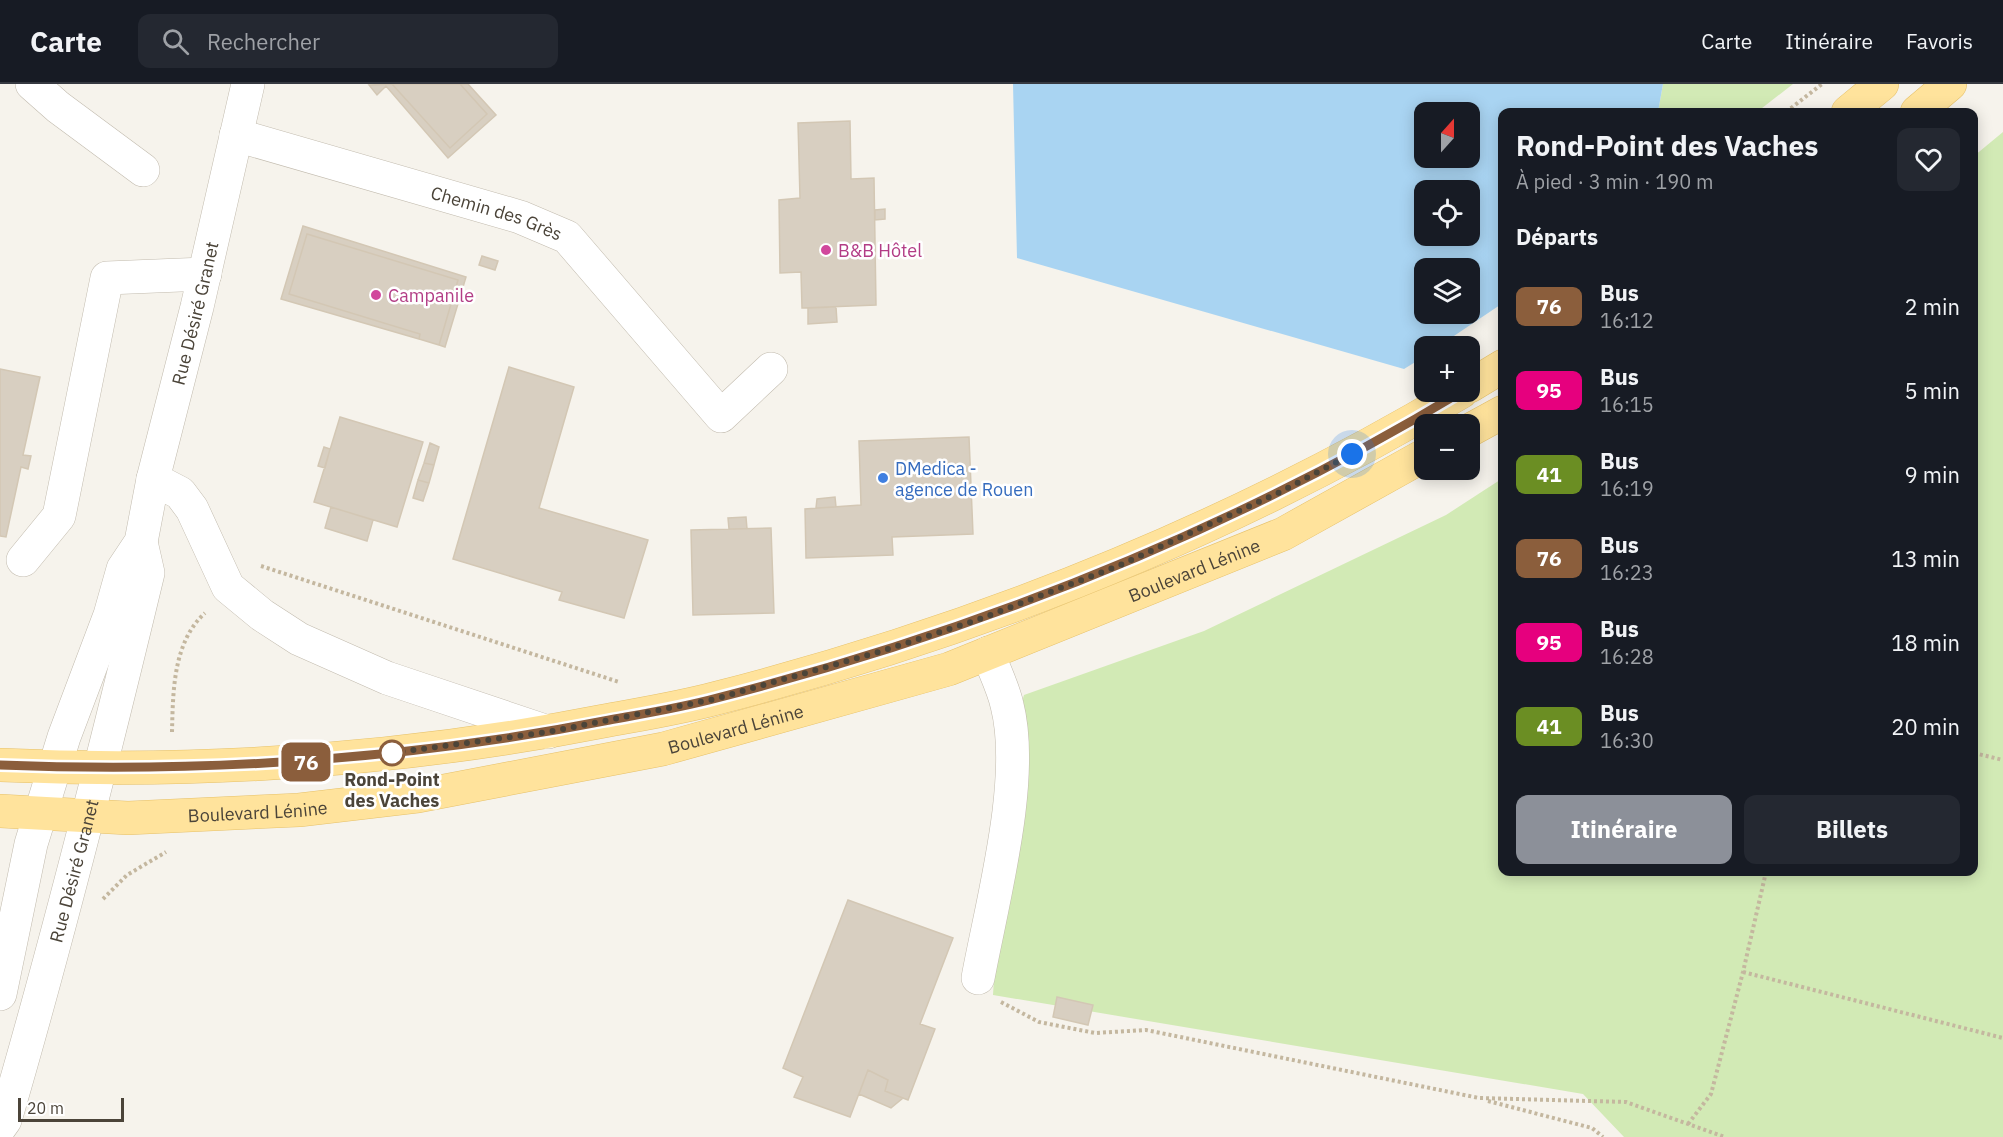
<!DOCTYPE html>
<html lang="fr">
<head>
<meta charset="utf-8">
<style>
  :root { --surface:#171b24; --page:#242831; --text:#f1f3f6; --muted:#9ea1a6; --line:#363941; --accent:#8c9099 }
  body { margin:0; font-family:"IBM Plex Sans",sans-serif; background:var(--page); color:var(--text); height:100vh; display:flex; flex-direction:column; font-size:22px; white-space:nowrap }
  * { box-sizing:border-box; margin:0 }
  p { font-size:20px; color:var(--muted) }
  .icon { flex:none; width:33px; height:33px; fill:none; stroke:currentColor; stroke-width:2; stroke-linecap:round; stroke-linejoin:round }
  .map { position:relative; flex:1; overflow:hidden }
  .panel { position:absolute; left:1498px; top:24px; width:480px; height:768px; display:flex; flex-direction:column; background:var(--surface); border-radius:12px; box-shadow:0 3px 15px #0003 }
  .panel>* { flex:none }
  .badge { padding:0 12px; border-radius:9px; font-size:21px; line-height:39px }
  .needle { width:39px; rotate:21deg }
  .controls { position:absolute; left:1414px; top:18px; display:grid; gap:12px }
  .controls a { display:grid; place-items:center; width:66px; height:66px; border-radius:12px; background:var(--surface); box-shadow:0 3px 15px #0003; font-size:30px }
  .scale { position:absolute; left:18px; bottom:15px; width:106px; box-sizing:border-box; padding-left:6px; border:3px solid #4b4439; border-top:0; font-size:16px; line-height:21px; white-space:nowrap; color:#4b4439; -webkit-text-stroke:4px #fff; paint-order:stroke }
  .you { position:absolute; width:30px; height:30px; margin:-15px; border:4px solid #fff; border-radius:50%; background:#1a73e8; box-shadow:0 0 0 9px #1a73e833 }
  .map>.badge { position:absolute; translate:-50% -50%; box-shadow:0 0 0 3px #fff }
  h2 { padding:0 18px; font-size:22px; line-height:54px }
  .round { display:grid; place-items:center; flex:none; width:63px; height:63px; border-radius:12px; background:var(--page) }
  .summary { display:flex; align-items:center; justify-content:space-between; height:102px; padding:0 18px }
  h1 { font-size:28px; font-weight:800; line-height:45px }
  .primary-button { display:flex; gap:12px; margin-top:auto; padding:12px 18px }
  .primary-button a { flex:1; height:69px; border-radius:12px; background:var(--accent); color:#fff; font-size:24px; font-weight:800; line-height:69px; text-align:center }
  .primary-button a+a { background:var(--page); color:var(--text) }
  ul { padding:0; list-style:none }
  li { display:flex; align-items:center; gap:18px; height:84px; padding:0 18px }
  li div { flex:1 }
  li b { display:block; font-size:22px }
  li em { font-style:normal }
  li .badge { min-width:66px; font-weight:700; text-align:center }
  header { display:flex; align-items:center; gap:36px; box-sizing:border-box; height:84px; padding:0 30px; background:var(--surface); border-bottom:2px solid var(--line) }
  header strong { font-size:28px }
  nav { display:flex; gap:33px; margin-inline-start:auto; font-size:21px }
  .search { width:420px; height:54px; background:var(--page); display:flex; align-items:center; gap:15px; box-sizing:border-box; padding:0 21px; border-radius:12px; color:var(--muted); font-size:22px }
  .map>svg:first-child { display:block }
  .green { fill:#d2eab5 }
  .water { fill:#a9d4f2; fill-rule:evenodd }
  .building { fill:#d8cfc1; stroke:#d3c7b4; stroke-width:1.5 }
  .lines { fill:none; stroke-linecap:round; stroke-linejoin:round }
  .minor-casing { stroke:#c2bbae; stroke-width:34 }
  .major-casing { stroke:#e6c16a; stroke-width:34 }
  .path { stroke:#c4b79f; stroke-width:4; stroke-dasharray:3 3; stroke-linecap:butt }
  .minor { stroke:#fff; stroke-width:33 }
  .major { stroke:#ffe39c; stroke-width:33 }
  .line-casing { stroke:#fff; stroke-width:14 }
  .line { stroke:#8b5e3c; stroke-width:9 }
  .walk { stroke:#4b4439; stroke-width:6; stroke-dasharray:0 10.8 }
  .hotel-dot { fill:#d1479c; stroke:#fff; stroke-width:2 }
  .shop-dot { fill:#3f7fe0; stroke:#fff; stroke-width:2 }
  .stop-dot { fill:#fff; stroke:#8b5e3c; stroke-width:3 }
  .labels { text-anchor:middle; dominant-baseline:central; stroke-width:5; stroke-linejoin:round; paint-order:stroke }
  .street-label { font-size:18px; fill:#4b4439; stroke:#fff }
  .hotel-label { font-size:18px; fill:#b23c85; stroke:#fff; text-anchor:start }
  .shop-label { font-size:18px; fill:#366cbe; stroke:#fff; text-anchor:start }
  .stop-label { font-size:18px; font-weight:bold; fill:#4b4439; stroke:#fff }
</style>
</head>
<body>
<header>
<strong>Carte</strong>
<div class="search"><svg class="icon" aria-label="search" viewBox="0 0 24 24"><circle cx="10" cy="10" r="6"/><path d="M15 15l6 6"/></svg>Rechercher</div>
<nav><a>Carte</a><a>Itinéraire</a><a>Favoris</a></nav>
</header>
<div class="map">
<svg width="2003" height="1053" viewBox="0 0 2003 1053">
  <rect width="100%" height="100%" fill="#f6f3ec"/>
  <path class="green" d="M1663,0H1793L1757,28H1658Z
    M2003,48V1053H1624L1583,1010L993,911L1008,666L1024,611L1204,547L1446,431L1503,394V788H1974V72Z"/>
  <path class="water" d="M1013,0H1663L1658,28H1503V219L1439,262H1425V272L1404,285L1017,174ZM1425,28H1470V74H1425ZM1425,106H1470V152H1425ZM1425,184H1470V230H1425Z"/>
  <path class="building" d="M392,0L450,64L487,30L460,0H468L496,31L448,74L386,2L377,11L369,1Z
    M392,0H460L487,30L450,64Z
    M850,37L851,95L874,94L876,221L802,224L801,188L780,189L779,116L800,114L798,39Z
    M885,125V135L875,136V126Z
    M303,142L466,193L445,263L439,261L458,196L307,150L289,210L420,250L419,255L281,215Z
    M307,150L458,196L439,261L419,255L420,250L289,210Z
    M482,172L498,177L495,186L479,181Z
    M836,223L837,238L808,240V224Z
    M509,283L574,303L539,424L648,456L624,534L559,516L562,508L453,475Z
    M0,285L40,293L23,371L31,372L28,385L21,383L6,453L0,452Z
    M340,333L423,358L397,443L314,418Z
    M969,353L973,450L892,453L893,471L806,474L805,425L861,421L859,357Z
    M430,359L439,363L434,381L424,379Z
    M324,363L330,365L325,384L318,382Z
    M424,379L434,381L429,399L418,396Z
    M418,396L429,399L423,417L413,414Z
    M835,413L836,423L816,424L817,415Z
    M331,423L373,436L367,457L325,444Z
    M746,433L747,445H729L728,434Z
    M771,444L774,529L693,531L691,446Z
    M848,816L953,854L920,940L935,945L908,1016L885,1007L888,996L868,986L850,1033L794,1013L803,993L783,984Z
    M1057,913L1093,921L1088,941L1053,933Z
    M868,986L888,996L885,1007L903,1014L891,1024L859,1010Z"/>
  <g class="lines">
    <g class="minor-casing">
      <g id="minor">
        <path d="M32,0L58,23L143,86"/>
        <path id="s1" d="M236,51L520,133L567,153L721,332L771,285"/>
        <path d="M153,395L180,409L192,425L228,503L262,531L299,555L387,594L548,648"/>
        <path d="M23,476L59,432L107,194L205,190"/>
        <path d="M978,894C992,818 1026,695 1007,621C1003,603 994,586 988,569"/>
        <path id="s2" d="M0,910L31,760L64,653L110,531L123,485L141,458L153,395L197,223L248,0"/>
        <path id="s3" d="M0,1043L5,1036C58,855 104,672 148,489L141,458"/>
      </g>
    </g>
    <g class="major-casing">
      <g id="major">
        <path d="M1848,28L1882,0"/>
        <path d="M1917,28L1950,0"/>
        <path d="M1470,302L1503,282"/>
        <path d="M1470,346L1503,328"/>
        <path d="M0,681C202,690 405,676 604,637C642,630 680,624 717,614C978,547 1230,446 1461,308"/>
        <path id="s4" d="M0,727L128,734L299,726L418,712L663,665L949,585L1283,450L1425,371"/>
      </g>
    </g>
    <path class="path" d="M1786,28L1822,0
      M261,482L619,598
      M172,648C173,607 173,558 205,529
      M1974,669L2003,676
      M103,815L127,791L166,768
      M1743,888L2003,954
      M1001,918L1039,938L1095,949L1146,946L1479,1014L1626,1018L1725,1053
      M1488,1017L1592,1044L1603,1053
      M1688,1040L1711,1010L1743,888L1766,788"/>
    <use href="#minor" class="minor"/>
    <use href="#major" class="major"/>
  </g>
  <g class="lines">
    <g class="line-casing">
      <path id="line" d="M0,681C203,689 405,676 604,637C642,630 680,624 717,614C978,547 1231,447 1461,308"/>
    </g>
    <use href="#line" class="line"/>
    <path class="walk" d="M392,669L548,648L715,615L882,567L977,536L1118,482L1278,409L1352,370"/>
  </g>
  <g class="hotel-dot">
    <circle cx="826" cy="166" r="6"/>
    <circle cx="376" cy="211" r="6"/>
  </g>
  <circle class="shop-dot" cx="883" cy="394" r="6"/>
  <circle class="stop-dot" cx="392" cy="669" r="12"/>
  <g class="labels">
    <g class="street-label">
      <text stroke="none"><textPath href="#s1" startOffset="272">Chemin des Grès</textPath></text>
      <text stroke="none"><textPath href="#s2" startOffset="711">Rue Désiré Granet</textPath></text>
      <text stroke="none"><textPath href="#s4" startOffset="1230">Boulevard Lénine</textPath></text>
      <text stroke="none"><textPath href="#s4" startOffset="744">Boulevard Lénine</textPath></text>
      <text stroke="none"><textPath href="#s4" startOffset="258">Boulevard Lénine</textPath></text>
      <text stroke="none"><textPath href="#s3" startOffset="267">Rue Désiré Granet</textPath></text>
    </g>
    <g class="hotel-label">
      <text x="838" y="166">B&amp;B Hôtel</text>
      <text x="388" y="211">Campanile</text>
    </g>
    <g class="shop-label">
      <text x="895" y="384">DMedica -<tspan x="895" dy="21">agence de Rouen</tspan></text>
    </g>
    <g class="stop-label">
      <text x="392" y="695">Rond-Point<tspan x="392" dy="21">des Vaches</tspan></text>
    </g>
  </g>
</svg>
<div class="controls">
<a><svg class="needle" viewBox="-14 -14 28 28"><path d="M0-13l5 13h-10z" fill="#e53935"/><path d="M0 13l5-13h-10z" fill="#9ea1a6"/></svg></a>
<a><svg class="icon" aria-label="locate" viewBox="0 0 24 24"><circle cx="12" cy="12" r="6"/><path d="M12 2v4M12 18v4M2 12h4M18 12h4"/></svg></a>
<a><svg class="icon" aria-label="layers" viewBox="0 0 24 24"><path d="M12 4l9 5-9 5-9-5zM3 14l9 5 9-5"/></svg></a>
<a>+</a>
<a>−</a>
</div>
<div class="scale">20 m</div>
<div class="you" style="left:1352px;top:370px"></div>
<b class="badge" style="left:306px;top:678px;background:#8b5e3c;color:#fff">76</b>
<section class="panel">
<div class="summary"><div><h1>Rond-Point des Vaches</h1><p>À pied · 3 min · 190 m</p></div><a class="round"><svg class="icon" aria-label="heart" viewBox="0 0 24 24"><path d="M12 20l-8-8c-3-5 5-10 8-4 3-6 11-1 8 4z"/></svg></a></div>
<h2>Départs</h2>
<ul>
<li><span class="badge" style="background:#8b5e3c;color:#fff">76</span><div><b>Bus</b><p>16:12</p></div><em>2 min</em></li>
<li><span class="badge" style="background:#e6007e;color:#fff">95</span><div><b>Bus</b><p>16:15</p></div><em>5 min</em></li>
<li><span class="badge" style="background:#6b8e23;color:#fff">41</span><div><b>Bus</b><p>16:19</p></div><em>9 min</em></li>
<li><span class="badge" style="background:#8b5e3c;color:#fff">76</span><div><b>Bus</b><p>16:23</p></div><em>13 min</em></li>
<li><span class="badge" style="background:#e6007e;color:#fff">95</span><div><b>Bus</b><p>16:28</p></div><em>18 min</em></li>
<li><span class="badge" style="background:#6b8e23;color:#fff">41</span><div><b>Bus</b><p>16:30</p></div><em>20 min</em></li>
</ul>
<div class="primary-button"><a>Itinéraire</a><a>Billets</a></div>
</section>
</div>
</body>
</html>
